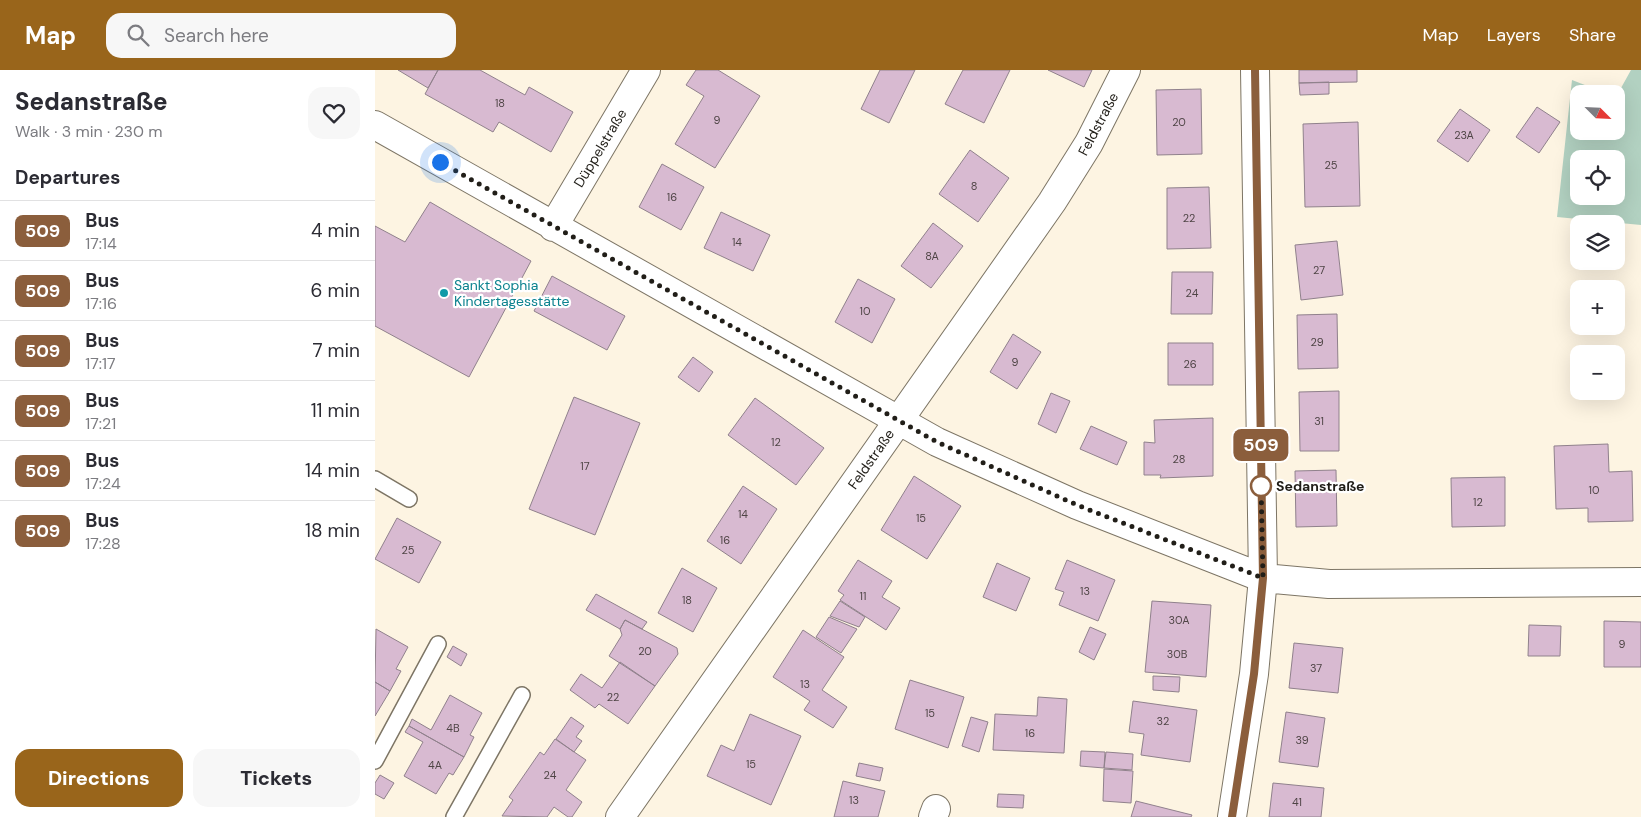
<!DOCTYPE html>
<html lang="en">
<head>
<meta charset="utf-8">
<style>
  :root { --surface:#fff; --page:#f7f7f7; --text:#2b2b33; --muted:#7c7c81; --line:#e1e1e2; --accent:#99651b }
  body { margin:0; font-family:"DM Sans",sans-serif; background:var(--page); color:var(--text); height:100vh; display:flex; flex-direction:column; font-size:19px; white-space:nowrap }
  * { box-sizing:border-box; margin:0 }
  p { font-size:16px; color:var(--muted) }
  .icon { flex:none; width:28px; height:28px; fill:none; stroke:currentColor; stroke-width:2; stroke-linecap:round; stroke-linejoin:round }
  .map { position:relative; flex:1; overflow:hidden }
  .sheet { display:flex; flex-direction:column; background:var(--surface); width:375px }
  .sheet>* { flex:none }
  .badge { padding:0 10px; border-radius:8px; font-size:18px; line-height:32px }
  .needle { width:32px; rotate:114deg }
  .controls { position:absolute; left:1195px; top:15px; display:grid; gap:10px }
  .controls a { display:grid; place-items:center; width:55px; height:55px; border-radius:10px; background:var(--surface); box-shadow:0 5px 20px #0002; font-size:25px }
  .you { position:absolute; width:25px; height:25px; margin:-12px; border:4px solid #fff; border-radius:50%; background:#1a73e8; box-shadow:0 0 0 8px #1a73e833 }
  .map>.badge { position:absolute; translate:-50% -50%; box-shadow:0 0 0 2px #fff }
  h2 { padding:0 15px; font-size:19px; line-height:45px }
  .round { display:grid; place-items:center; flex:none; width:52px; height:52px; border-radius:15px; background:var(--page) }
  .head { display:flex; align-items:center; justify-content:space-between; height:85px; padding:0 15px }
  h1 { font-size:24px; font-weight:800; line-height:38px }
  .action { display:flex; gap:10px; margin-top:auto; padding:10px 15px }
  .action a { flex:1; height:58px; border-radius:15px; background:var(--accent); color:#fff; font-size:20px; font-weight:800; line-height:58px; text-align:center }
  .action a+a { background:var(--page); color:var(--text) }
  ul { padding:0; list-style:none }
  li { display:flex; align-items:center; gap:15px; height:60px; padding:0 15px; border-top:1px solid var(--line) }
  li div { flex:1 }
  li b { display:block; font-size:19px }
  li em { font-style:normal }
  li .badge { min-width:55px; font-weight:700; text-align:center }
  header { display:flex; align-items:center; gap:30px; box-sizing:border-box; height:70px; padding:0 25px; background:var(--accent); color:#fff }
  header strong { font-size:24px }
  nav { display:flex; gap:28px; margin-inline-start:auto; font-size:18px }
  .search { width:350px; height:45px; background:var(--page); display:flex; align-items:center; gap:12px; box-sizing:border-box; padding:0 18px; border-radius:15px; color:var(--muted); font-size:19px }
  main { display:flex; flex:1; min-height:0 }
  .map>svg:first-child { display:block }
  .green { fill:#b2d1c1; fill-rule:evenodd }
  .building { fill:#d8bad1; stroke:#90818c }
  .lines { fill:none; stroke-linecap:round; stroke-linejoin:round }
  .service-casing { stroke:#7d7565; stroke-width:18 }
  .minor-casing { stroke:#7d7565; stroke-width:30 }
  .service { stroke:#fff; stroke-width:15 }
  .minor { stroke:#fff; stroke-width:28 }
  .line-casing { stroke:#fff; stroke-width:11 }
  .line { stroke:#8b5e3c; stroke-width:8 }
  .walk { stroke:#211e18; stroke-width:5; stroke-dasharray:0 9 }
  .culture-dot { fill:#0f9aa8; stroke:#fff; stroke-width:2 }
  .stop-dot { fill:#fff; stroke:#8b5e3c; stroke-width:2.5 }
  .labels { text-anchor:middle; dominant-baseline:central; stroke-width:4.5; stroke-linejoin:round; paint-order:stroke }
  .number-label { font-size:11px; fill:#4f4546 }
  .street-label { font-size:14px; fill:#211e18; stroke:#fff }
  .culture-label { font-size:14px; fill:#0d838f; stroke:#fff; text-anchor:start }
  .stop-label { font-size:14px; font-weight:bold; fill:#211e18; stroke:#fff; text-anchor:start }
</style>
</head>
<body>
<header>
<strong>Map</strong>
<div class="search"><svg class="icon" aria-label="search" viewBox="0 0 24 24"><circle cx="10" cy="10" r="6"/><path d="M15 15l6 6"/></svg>Search here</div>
<nav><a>Map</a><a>Layers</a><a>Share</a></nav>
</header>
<main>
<section class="sheet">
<div class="head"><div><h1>Sedanstraße</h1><p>Walk · 3 min · 230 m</p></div><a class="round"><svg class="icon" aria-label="heart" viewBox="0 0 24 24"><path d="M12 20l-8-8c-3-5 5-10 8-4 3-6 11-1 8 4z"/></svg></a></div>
<h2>Departures</h2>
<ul>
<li><span class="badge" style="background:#8b5e3c;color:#fff">509</span><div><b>Bus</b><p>17:14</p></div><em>4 min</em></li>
<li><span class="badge" style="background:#8b5e3c;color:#fff">509</span><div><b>Bus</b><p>17:16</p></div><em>6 min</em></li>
<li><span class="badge" style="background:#8b5e3c;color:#fff">509</span><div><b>Bus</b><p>17:17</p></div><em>7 min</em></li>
<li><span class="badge" style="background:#8b5e3c;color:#fff">509</span><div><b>Bus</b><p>17:21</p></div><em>11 min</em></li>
<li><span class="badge" style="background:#8b5e3c;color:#fff">509</span><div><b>Bus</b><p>17:24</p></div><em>14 min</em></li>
<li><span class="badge" style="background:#8b5e3c;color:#fff">509</span><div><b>Bus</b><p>17:28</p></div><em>18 min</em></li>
</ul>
<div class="action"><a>Directions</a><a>Tickets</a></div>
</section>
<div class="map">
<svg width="1266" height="747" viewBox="0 0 1266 747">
  <rect width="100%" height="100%" fill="#fdf4e2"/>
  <path class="green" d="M1256,0H1266V155L1182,147L1197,10L1233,24H1204V61H1241V27ZM1204,89H1241V126H1204Z"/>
  <path class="building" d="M23,0H63L53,18Z
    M63,0H105L150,25L154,17L198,42L176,82L124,52L118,62L50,24Z
    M321,0H343L385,26L340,98L300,74L329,26L311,15Z
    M505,0H540L514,53L486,39Z
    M588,0H635L609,53L570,34Z
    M673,0H717L709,17Z
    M924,0H982V12L924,13Z
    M954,12V24L925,25L924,13Z
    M826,19L827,84L782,85L781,20Z
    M1162,37L1185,52L1164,83L1141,67Z
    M1085,39L1115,60L1093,92L1062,71Z
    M983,52L985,136L930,137L928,54Z
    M595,80L634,108L603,152L564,124Z
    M287,94L329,117L306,160L264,137Z
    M834,117L836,178L792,179V118Z
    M55,132L156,191L94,307L0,256V156L30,172Z
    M346,142L395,165L378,201L329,178Z
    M558,153L588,176L556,218L526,196Z
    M962,171L968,225L926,230L920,175Z
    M797,202H838L837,244H796Z
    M177,206L250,246L232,280L159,241Z
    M483,209L520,229L497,273L460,252Z
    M962,244L963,298L923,299L922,245Z
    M638,264L666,282L642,319L615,302Z
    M793,273H838V315H793Z
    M318,287L338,302L324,322L303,307Z
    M964,321V381H925L924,322Z
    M676,323L695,331L681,363L663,354Z
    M199,327L265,353L220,465L154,439Z
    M380,328L449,378L421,415L353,365Z
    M838,348V406L785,408L786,405H769V372L780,373L779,350Z
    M716,356L752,372L742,395L705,379Z
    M1233,374L1234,402L1257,401L1258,451L1213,452V438L1181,439L1179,376Z
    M961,400L962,456L921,457L920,401Z
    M539,406L586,436L552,489L506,460Z
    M1130,407V456L1077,457L1076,408Z
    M368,416L402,439L366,494L332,471Z
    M22,448L66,472L44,513L0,489Z
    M483,490L517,511L507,527L525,538L511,560L465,530L469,525L463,521Z
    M692,490L740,510L723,551L684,535L689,522L680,519Z
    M622,493L655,508L641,541L608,527Z
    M307,498L342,518L318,562L283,543Z
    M221,524L272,552L267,559L250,550L245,559L211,540Z
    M465,531L490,547L484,557L455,546Z
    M777,531L836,535L831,607L770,602Z
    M454,547L482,559L466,583L441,567Z
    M250,550L302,578L303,584L280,616L234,586L247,565L245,559Z
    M1229,551L1266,552V597H1229Z
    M1154,555L1186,556L1185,586H1153Z
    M715,557L731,564L719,590L704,582Z
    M1,559L33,577L21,599L26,601L15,621L0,612Z
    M428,560L469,587L447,620L472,637L458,658L429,640L435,631L398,607Z
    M919,573L968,578L963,623L914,618Z
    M78,576L92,584L86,596L72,587Z
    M245,592L280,616L253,654L224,634L220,638L195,620L206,604L227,618Z
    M778,606L805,607L804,622L778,620Z
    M535,610L589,627L573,678L520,659Z
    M0,612L15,621L0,646Z
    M75,625L107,643L95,665L99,667L89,687L34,656L37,649L56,660Z
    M663,627L692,629L689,683L618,680L620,644L662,646Z
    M758,631L822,640L815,692L766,685L769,664L754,662Z
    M911,642L950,648L943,697L904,692Z
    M375,644L426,666L396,735L332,706L346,675L359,681Z
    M196,647L209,656L201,667L207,671L199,682L181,669Z
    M596,647L613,652L604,682L587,676Z
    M34,656L89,687L78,705L74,703L61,724L29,706L48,672L30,662Z
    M180,669L211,690L191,720L207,732L197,747H193L179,737L172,747L127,746L138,730L134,727L165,682L169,685Z
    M706,681L730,682L729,698L705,696Z
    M731,682L758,684L757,700L729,698Z
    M484,693L508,698L505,711L481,706Z
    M729,699L758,701L756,733L728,731Z
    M5,705L19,713L9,729L0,724V713Z
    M468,711L510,721L503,747H459Z
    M898,713L949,718L946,747H894Z
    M623,724L649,725L648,738L622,737Z
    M761,731L817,745L816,747H756Z"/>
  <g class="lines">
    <g class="service-casing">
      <path id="service" d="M0,409L34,429
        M0,691L63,574
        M79,747L147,625"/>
    </g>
    <g class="minor-casing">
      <path id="minor" d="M0,55L562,372L702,435L888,508L954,514L1266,512
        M178,157L271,0
        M245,747L677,132L714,73L751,0
        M558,747L561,739
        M857,747L879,604L888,508L880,0"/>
    </g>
    <use href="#service" class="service"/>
    <use href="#minor" class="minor"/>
  </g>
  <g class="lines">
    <g class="line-casing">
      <path id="line" d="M857,747L879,604L888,508L880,0"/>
    </g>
    <use href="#line" class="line"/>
    <path class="walk" d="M65,92L562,372L702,435L888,508L886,414V416"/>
  </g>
  <circle class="culture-dot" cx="69" cy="223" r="5"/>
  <circle class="stop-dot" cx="886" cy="416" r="10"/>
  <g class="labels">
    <g class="number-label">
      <text x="125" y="33">18</text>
      <text x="342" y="50">9</text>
      <text x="804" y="52">20</text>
      <text x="1089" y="65">23A</text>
      <text x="956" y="95">25</text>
      <text x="599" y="116">8</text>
      <text x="297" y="127">16</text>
      <text x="814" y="148">22</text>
      <text x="362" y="172">14</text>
      <text x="557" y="186">8A</text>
      <text x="944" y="200">27</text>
      <text x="817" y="223">24</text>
      <text x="490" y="241">10</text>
      <text x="942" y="272">29</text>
      <text x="640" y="292">9</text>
      <text x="815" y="294">26</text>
      <text x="944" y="351">31</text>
      <text x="401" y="372">12</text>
      <text x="804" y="389">28</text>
      <text x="210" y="396">17</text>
      <text x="1219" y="420">10</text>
      <text x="1103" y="432">12</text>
      <text x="368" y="444">14</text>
      <text x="546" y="448">15</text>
      <text x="350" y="470">16</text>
      <text x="33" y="480">25</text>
      <text x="710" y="521">13</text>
      <text x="488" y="526">11</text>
      <text x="312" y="530">18</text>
      <text x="804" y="550">30A</text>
      <text x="1247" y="574">9</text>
      <text x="270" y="581">20</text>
      <text x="802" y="584">30B</text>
      <text x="941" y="598">37</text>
      <text x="430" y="614">13</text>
      <text x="238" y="627">22</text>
      <text x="555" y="643">15</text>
      <text x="788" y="651">32</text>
      <text x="78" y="658">4B</text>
      <text x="655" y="663">16</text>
      <text x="927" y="670">39</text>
      <text x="376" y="694">15</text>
      <text x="60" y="695">4A</text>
      <text x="175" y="705">24</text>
      <text x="479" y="730">13</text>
      <text x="922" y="732">41</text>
    </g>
    <g class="street-label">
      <text transform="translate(723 54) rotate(-62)">Feldstraße</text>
      <text transform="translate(225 78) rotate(-59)">Düppelstraße</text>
      <text transform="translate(496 389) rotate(-55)">Feldstraße</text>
    </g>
    <g class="culture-label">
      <text x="79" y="215">Sankt Sophia<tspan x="79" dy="16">Kindertagesstätte</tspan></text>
    </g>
    <g class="stop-label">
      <text x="901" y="416">Sedanstraße</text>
    </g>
  </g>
</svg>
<div class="controls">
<a><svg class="needle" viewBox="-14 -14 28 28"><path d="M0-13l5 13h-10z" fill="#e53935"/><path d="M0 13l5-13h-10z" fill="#7c7c81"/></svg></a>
<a><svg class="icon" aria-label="locate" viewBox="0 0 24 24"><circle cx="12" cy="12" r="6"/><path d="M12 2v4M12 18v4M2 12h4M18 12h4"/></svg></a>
<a><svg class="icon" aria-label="layers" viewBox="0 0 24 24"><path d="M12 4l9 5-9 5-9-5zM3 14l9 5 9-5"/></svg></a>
<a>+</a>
<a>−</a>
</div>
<div class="you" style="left:65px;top:92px"></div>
<b class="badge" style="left:886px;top:375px;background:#8b5e3c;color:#fff">509</b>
</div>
</main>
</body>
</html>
